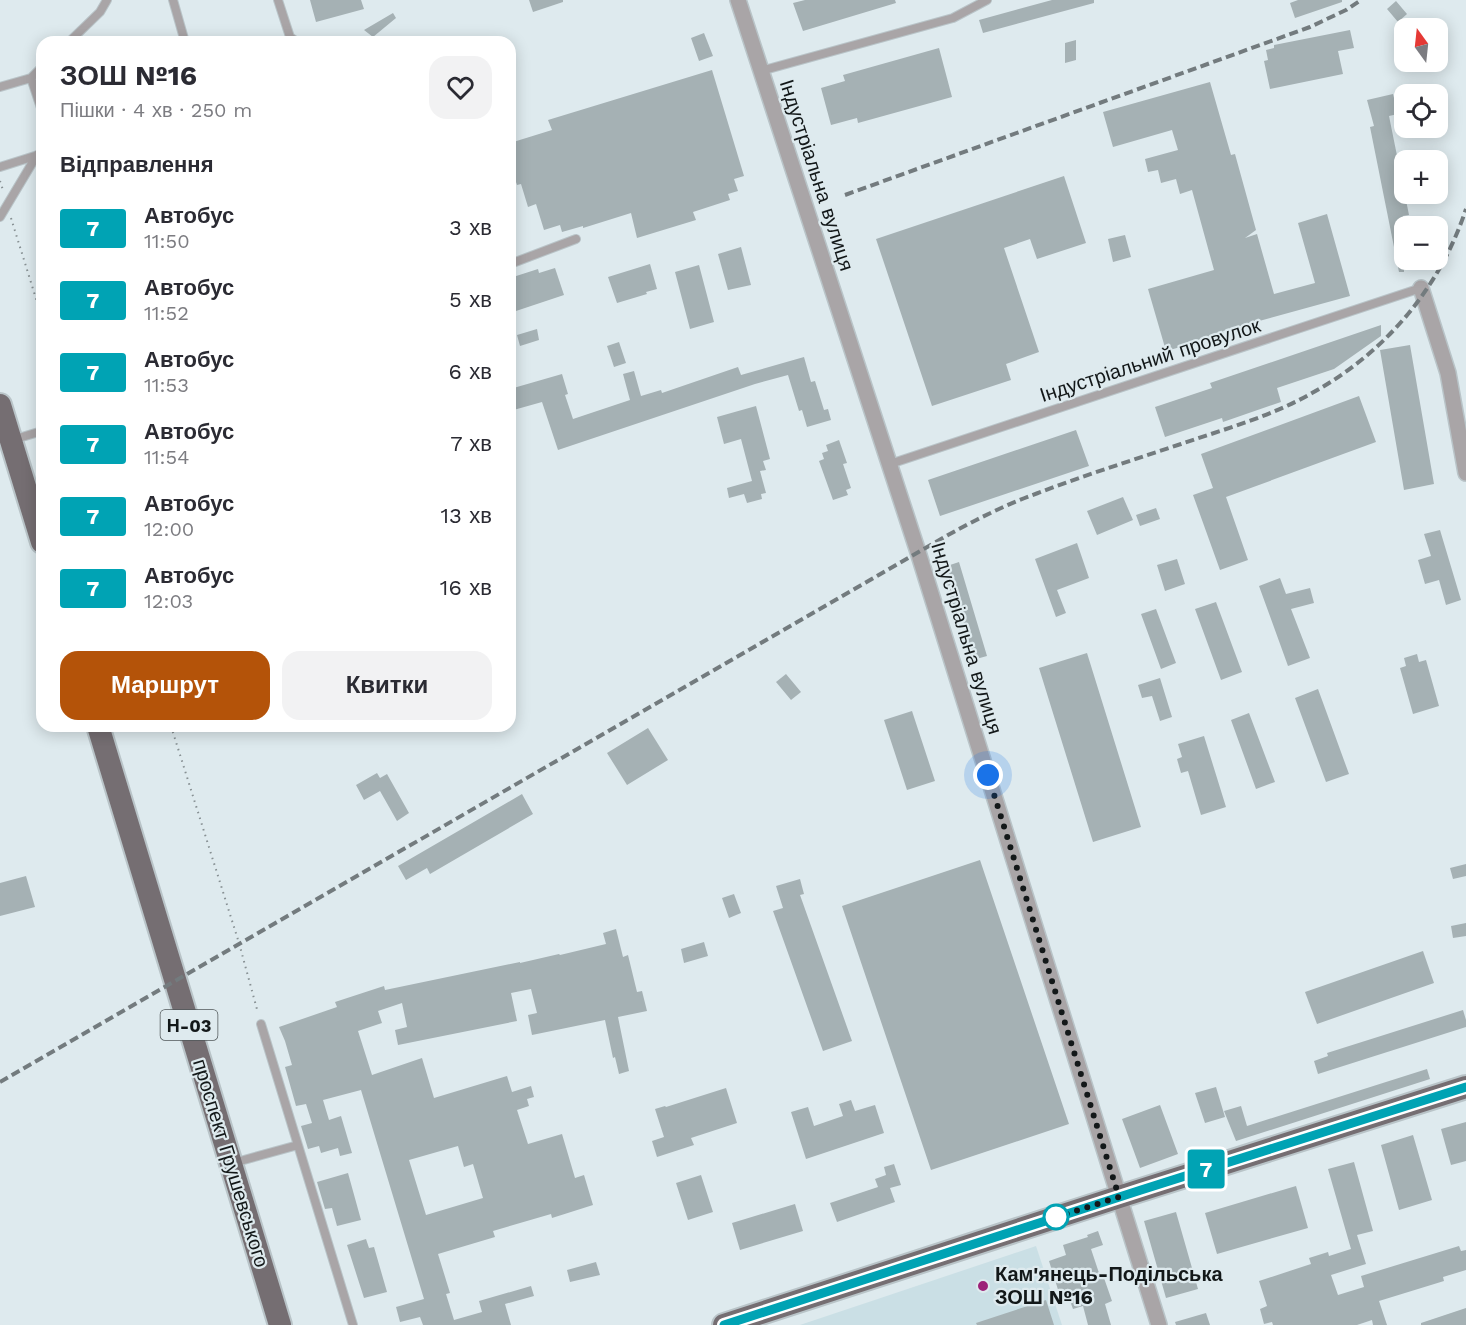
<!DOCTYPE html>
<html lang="uk">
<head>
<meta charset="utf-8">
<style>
  :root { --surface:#fff; --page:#f2f2f3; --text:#2b2b33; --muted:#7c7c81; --accent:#b45309 }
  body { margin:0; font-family:"Work Sans",sans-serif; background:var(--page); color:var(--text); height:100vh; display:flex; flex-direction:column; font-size:22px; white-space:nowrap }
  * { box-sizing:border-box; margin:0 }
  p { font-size:20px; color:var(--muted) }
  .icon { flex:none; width:33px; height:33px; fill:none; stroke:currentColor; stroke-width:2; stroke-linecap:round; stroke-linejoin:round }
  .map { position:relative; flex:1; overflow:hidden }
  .panel { position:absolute; left:36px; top:36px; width:480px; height:696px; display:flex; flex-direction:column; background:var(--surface); border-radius:18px; box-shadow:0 3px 15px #0003 }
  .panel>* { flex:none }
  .badge { padding:0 12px; border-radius:4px; font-size:21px; line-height:39px }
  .needle { width:39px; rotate:345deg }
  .buttons { position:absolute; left:1394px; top:18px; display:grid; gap:12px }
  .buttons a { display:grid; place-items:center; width:54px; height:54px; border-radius:12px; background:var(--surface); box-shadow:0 3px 15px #0003; font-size:30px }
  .you { position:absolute; width:30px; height:30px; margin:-15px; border:4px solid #fff; border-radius:50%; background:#1a73e8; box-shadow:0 0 0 9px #1a73e833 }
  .map>.badge { position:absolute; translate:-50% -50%; box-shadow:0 0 0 3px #fff }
  h2 { padding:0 24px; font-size:22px; line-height:54px }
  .round { display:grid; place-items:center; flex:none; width:63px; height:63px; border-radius:18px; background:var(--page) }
  .head { display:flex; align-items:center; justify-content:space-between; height:102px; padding:0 24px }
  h1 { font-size:28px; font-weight:700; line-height:45px }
  .primary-button { display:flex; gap:12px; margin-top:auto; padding:12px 24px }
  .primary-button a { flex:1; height:69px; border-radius:18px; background:var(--accent); color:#fff; font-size:24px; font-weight:700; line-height:69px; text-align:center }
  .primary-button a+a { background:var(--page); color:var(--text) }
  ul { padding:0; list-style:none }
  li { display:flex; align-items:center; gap:18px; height:72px; padding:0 24px }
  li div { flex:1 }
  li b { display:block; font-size:22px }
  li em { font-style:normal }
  li .badge { min-width:66px; font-weight:700; text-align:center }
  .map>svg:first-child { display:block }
  .built { fill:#cadfe5 }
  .building { fill:#a5b1b4; fill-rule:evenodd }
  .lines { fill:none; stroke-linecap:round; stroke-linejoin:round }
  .service-casing { stroke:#b9c4c8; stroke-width:10 }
  .minor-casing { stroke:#b9c4c8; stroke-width:18 }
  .primary-casing { stroke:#b9c4c8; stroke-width:26 }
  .path { stroke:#879093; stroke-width:2; stroke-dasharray:1.5 4.5; stroke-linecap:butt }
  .service { stroke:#a9a5a7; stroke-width:8 }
  .minor { stroke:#a9a5a7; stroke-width:15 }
  .primary { stroke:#756e72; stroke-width:22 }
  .rail { stroke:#737b7e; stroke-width:4; stroke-dasharray:9 4.5; stroke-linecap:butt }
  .line-casing { stroke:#fff; stroke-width:14 }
  .line { stroke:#00a3b4; stroke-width:9 }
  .walk { stroke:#131819; stroke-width:6; stroke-dasharray:0 10.8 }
  .stop-dot { fill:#fff; stroke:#00a3b4; stroke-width:3 }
  .poi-dot { fill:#9c2178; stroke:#deeaee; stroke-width:2 }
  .labels { text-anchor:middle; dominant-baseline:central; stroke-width:4.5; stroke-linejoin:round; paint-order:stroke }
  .shield { fill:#deeaee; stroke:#505759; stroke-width:1.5 }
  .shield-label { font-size:18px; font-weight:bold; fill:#131819 }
  .street-label { font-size:20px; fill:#131819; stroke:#deeaee }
  .poi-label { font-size:20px; font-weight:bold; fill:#131819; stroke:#deeaee; text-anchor:start }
</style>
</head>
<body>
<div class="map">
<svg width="1466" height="1325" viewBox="0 0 1466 1325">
  <rect width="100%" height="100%" fill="#deeaee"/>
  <path class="built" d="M1036,1246L1062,1325H800Z"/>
  <path class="building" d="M310,0H361L364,9L316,22Z
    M529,0H563V2L533,12Z
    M805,0H895L896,3L803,31L793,3Z
    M1052,0H1094V3L983,33L979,20Z
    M1298,0H1342V2L1295,18L1290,3Z
    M1396,1L1407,14L1398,22L1387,9Z
    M393,13L396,18L373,37L364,30Z
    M1350,30L1354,48L1338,51L1343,74L1270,89L1264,61L1268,60L1266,50L1274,48V45Z
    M704,33L713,56L699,61L691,38Z
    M1076,40V60L1065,63V43Z
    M939,48L952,97L858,123L857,118L831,125L821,88L845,81L843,75Z
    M712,70L744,176L734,179L738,191L728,194L730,200L693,212L696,220L637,238L631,213L583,228V226L562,232L560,225L544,230L536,204L528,207L521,184L517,185L513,173L510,174V143L552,130L548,120Z
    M1210,82L1231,155L1235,154L1256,230L1245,238L1257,234L1274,294L1315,283L1298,223L1327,214L1350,296L1223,331L1224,335L1166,351L1148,289L1214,270L1192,190L1180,194L1176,179L1161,183L1158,170L1148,172L1145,159L1178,150L1172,130L1113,147L1103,112Z
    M1393,94L1398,114L1389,116L1409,215L1403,216L1404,224V272H1399L1370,127L1374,126L1367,100Z
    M1064,176L1086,243L1037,259L1030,239L1004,248L1039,352L1006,364L1011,380L932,406L876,239Z
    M1125,235L1131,257L1113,262L1108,239Z
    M741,247L751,285L728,290L718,254Z
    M650,264L657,289L646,292L647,294L617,303L608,277Z
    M699,265L714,322L690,329L675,272Z
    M555,268L564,295L510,313V278L538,269L539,273Z
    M1381,325V336L1334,369L1277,388L1281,402L1223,422L1222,418L1165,437L1155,407L1212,388L1210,383Z
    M537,329L539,340L520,346L517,335Z
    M619,342L626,363L614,367L607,346Z
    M1410,345L1434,484L1404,490L1380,350Z
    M804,357L811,382L815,381L824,410L828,409L831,420L807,427L802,410L799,411L788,375L755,384L558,450L542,402L510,411V389L562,374L568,394L565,395L573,419L630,400L623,374L634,371L641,396L661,390L662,393L738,367L741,375Z
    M1359,396L1376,442L1226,497L1248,560L1220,570L1193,495L1213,488L1201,454Z
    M756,406L770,459L763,461L766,470L760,471L766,493L761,494L762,499L747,503L744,494L729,498L727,488L752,481L741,439L724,444L717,417Z
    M1076,430L1089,466L940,516L928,480Z
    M839,440L847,463L843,464L851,488L846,490L848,495L833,500L819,461L824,459L822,453L828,451L826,445Z
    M1123,497L1133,520L1097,535L1087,511Z
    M1156,508L1160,519L1140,526L1136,515Z
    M1440,530L1461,600L1446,605L1439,580L1425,584L1418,560L1431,556L1424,534Z
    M1077,543L1089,578L1057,590L1066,613L1056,617L1035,559Z
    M1177,559L1185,584L1165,591L1157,565Z
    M959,562L987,656L969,661L941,568Z
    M1280,578L1286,594L1310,588L1314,603L1291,609L1310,658L1288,666L1259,586Z
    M1216,602L1242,672L1221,680L1195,609Z
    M1156,609L1176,663L1161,669L1141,614Z
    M1087,653L1141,827L1093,842L1039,668Z
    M1417,654L1419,662L1426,660L1439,706L1413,714L1400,668L1406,666L1404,658Z
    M786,674L801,692L791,700L776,682Z
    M1160,678L1172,717L1160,721L1152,696L1142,698L1138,685Z
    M1318,689L1349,774L1326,782L1295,698Z
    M912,711L935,781L907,790L884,720Z
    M1249,713L1275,782L1256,789L1231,720Z
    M648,728L668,760L627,785L607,753Z
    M1204,736L1226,807L1201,815L1188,771L1181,773L1177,759L1182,757L1178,744Z
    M377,773L380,778L387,774L409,813L397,821L380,791L364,800L356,785Z
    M522,794L533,814L430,874L427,868L406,880L398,866Z
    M980,860L1069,1124L931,1170L842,906Z
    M1466,864V876L1453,879L1450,868Z
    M26,876L35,907L0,916V883Z
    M800,879L804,894L800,895L852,1041L823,1051L773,911L783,908L776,886Z
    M734,894L741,913L729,918L722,898Z
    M1466,923V936L1453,938L1451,926Z
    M616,929L623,957L628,955L637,992L642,991L647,1011L618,1017L629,1071L619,1074L615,1057L613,1058L605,1020L532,1035L528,1015L537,1013L531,989L511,993L517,1021L398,1045L395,1030L407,1027L402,1003L378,1011L382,1023L358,1031L372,1075L422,1058L434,1098L507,1076L512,1092L531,1086L534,1097L527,1099L529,1106L517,1110L528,1144L562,1134L575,1178L584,1175L593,1205L552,1218L551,1214L493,1231L495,1237L438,1254L450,1293L446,1294L454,1320L482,1312L479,1301L531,1286L534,1296L505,1304L511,1325H423L420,1317L400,1322L396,1307L424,1299L361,1090L323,1100L329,1120L341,1116L352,1153L340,1156L338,1148L321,1153L319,1146L308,1149L301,1126L312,1123L306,1104L296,1106L285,1067L292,1065L285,1041L279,1027L337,1007L335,1002L384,986L385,990L520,962V963L559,954L560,955L606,944L603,933ZM458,1146L464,1167L473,1164L483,1198L426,1215L409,1160Z
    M704,942L708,956L684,963L681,949Z
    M1423,951L1434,983L1317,1024L1305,992Z
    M1463,1010L1466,1020V1027L1318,1074L1314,1061L1328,1056L1327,1053Z
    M1427,1069L1430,1079L1236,1141L1224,1111L1241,1106L1247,1126Z
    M1216,1087L1225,1117L1205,1123L1195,1093Z
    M726,1088L737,1123L691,1138L694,1145L657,1157L652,1141L664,1137L655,1109L665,1106L666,1107Z
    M851,1100L855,1111L875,1105L884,1133L806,1159L791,1112L808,1107L814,1126L843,1116L839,1104Z
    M1160,1105L1178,1154L1140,1168L1122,1119Z
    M1466,1122V1161L1451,1165L1441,1129Z
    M1413,1135L1432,1200L1399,1210L1381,1145Z
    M1354,1162L1373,1231L1357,1235L1366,1264L1331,1275L1338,1295L1364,1287L1361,1276L1459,1246L1461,1251L1466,1250V1270L1443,1277L1444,1281L1379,1301L1387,1325H1373L1372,1320L1357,1325H1273L1272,1322L1264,1324L1260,1309L1267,1306L1259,1281L1311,1264L1309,1258L1328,1252L1329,1256L1351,1249L1328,1169Z
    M894,1164L901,1185L890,1188L895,1202L837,1222L830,1203L878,1187L875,1179L886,1175L884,1167Z
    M348,1173L361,1220L337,1226L332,1208L325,1209L317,1182Z
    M701,1175L713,1212L688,1220L676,1183Z
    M1296,1186L1308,1228L1217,1254L1205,1213Z
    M795,1204L803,1231L740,1250L732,1223Z
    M1176,1212L1198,1289L1166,1298L1144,1221Z
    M1098,1231L1103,1245L1091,1249L1101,1279L1104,1278L1112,1301L1105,1304L1111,1325H1088L1083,1306L1073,1309L1067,1293L1060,1296L1049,1261L1066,1255L1063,1245L1088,1237L1087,1235Z
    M366,1239L369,1248L374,1247L387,1292L364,1298L347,1245Z
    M596,1262L600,1275L570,1282L567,1270Z
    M1046,1300L1054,1325H977L976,1323Z
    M1466,1308V1325H1421V1323Z
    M1206,1313L1210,1325H1176L1175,1322Z"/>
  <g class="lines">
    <g class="service-casing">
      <path id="service" d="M173,0L185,42
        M278,0L290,37L297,42
        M69,42L100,12L107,0
        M761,71L953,18L987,0
        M31,78L42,111
        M0,87L31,78L42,67
        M0,167L38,155
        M0,217L37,155
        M510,264L576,239
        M12,440L42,431
        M890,464L1421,288
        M261,1024L353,1325
        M233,1163L298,1145"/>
    </g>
    <g class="minor-casing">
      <path id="minor" d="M738,0L918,552L1159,1325
        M1421,288L1448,373L1466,473"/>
    </g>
    <g class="primary-casing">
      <path id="primary" d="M0,405L42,542
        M98,726L280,1325
        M724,1325L1119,1197L1466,1087"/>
    </g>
    <path class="path" d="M0,181L3,190
      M11,218L42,318
      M171,726L239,943L258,1013"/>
    <use href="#service" class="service"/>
    <use href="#minor" class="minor"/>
    <use href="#primary" class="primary"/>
    <path class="rail" d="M845,195L1310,27L1346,10L1361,0
      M0,1082L948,535C977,519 1007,504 1038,493C1085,475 1133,460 1181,444C1225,429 1272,416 1312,393C1385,353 1440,288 1466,209"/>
  </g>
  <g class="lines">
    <g class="line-casing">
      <path id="line" d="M724,1325L1141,1190L1466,1087"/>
    </g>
    <use href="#line" class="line"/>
    <path class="walk" d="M988,775L1119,1197L1054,1218L1056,1217"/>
  </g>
  <circle class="stop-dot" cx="1056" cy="1217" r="12"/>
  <circle class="poi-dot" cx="983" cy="1286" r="6"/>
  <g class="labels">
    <rect class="shield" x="160.5" y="1010" width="57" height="30" rx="4.5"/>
    <g class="shield-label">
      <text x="189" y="1025">Н-03</text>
    </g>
    <g class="street-label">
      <text transform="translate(817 175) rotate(72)">Індустріальна вулиця</text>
      <text transform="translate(1150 360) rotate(-18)">Індустріальний провулок</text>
      <text transform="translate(967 638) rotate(73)">Індустріальна вулиця</text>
      <text transform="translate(231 1163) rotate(73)">проспект Грушевського</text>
    </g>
    <g class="poi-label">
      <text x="995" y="1274">Кам'янець-Подільська<tspan x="995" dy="23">ЗОШ №16</tspan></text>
    </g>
  </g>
</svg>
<div class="buttons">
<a><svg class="needle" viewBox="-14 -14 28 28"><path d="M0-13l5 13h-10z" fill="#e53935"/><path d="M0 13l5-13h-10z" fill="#7c7c81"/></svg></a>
<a><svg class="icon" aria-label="locate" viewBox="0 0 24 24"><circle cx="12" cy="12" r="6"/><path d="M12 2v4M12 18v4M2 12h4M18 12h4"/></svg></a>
<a>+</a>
<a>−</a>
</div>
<div class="you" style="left:988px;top:775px"></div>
<b class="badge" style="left:1206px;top:1169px;background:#00a3b4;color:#fff">7</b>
<section class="panel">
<div class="head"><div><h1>ЗОШ №16</h1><p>Пішки · 4 хв · 250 m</p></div><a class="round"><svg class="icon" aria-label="heart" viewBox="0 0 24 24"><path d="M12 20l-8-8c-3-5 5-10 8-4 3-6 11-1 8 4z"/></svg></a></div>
<h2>Відправлення</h2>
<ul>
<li><span class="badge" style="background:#00a3b4;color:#fff">7</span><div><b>Автобус</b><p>11:50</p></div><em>3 хв</em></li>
<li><span class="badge" style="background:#00a3b4;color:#fff">7</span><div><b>Автобус</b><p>11:52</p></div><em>5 хв</em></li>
<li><span class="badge" style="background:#00a3b4;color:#fff">7</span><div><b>Автобус</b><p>11:53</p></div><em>6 хв</em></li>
<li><span class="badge" style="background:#00a3b4;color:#fff">7</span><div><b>Автобус</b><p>11:54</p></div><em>7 хв</em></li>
<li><span class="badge" style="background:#00a3b4;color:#fff">7</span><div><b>Автобус</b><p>12:00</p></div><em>13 хв</em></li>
<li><span class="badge" style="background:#00a3b4;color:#fff">7</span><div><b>Автобус</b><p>12:03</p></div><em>16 хв</em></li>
</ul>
<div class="primary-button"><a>Маршрут</a><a>Квитки</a></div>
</section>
</div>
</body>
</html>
